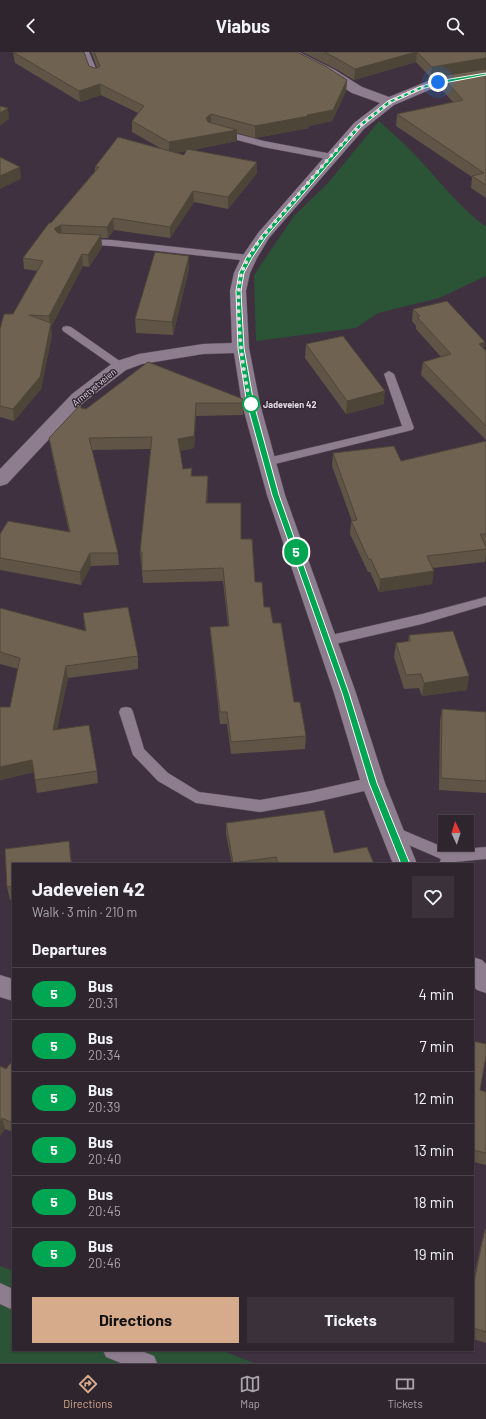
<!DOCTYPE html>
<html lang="en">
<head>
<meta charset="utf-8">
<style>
  :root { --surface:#2f252f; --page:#3b313b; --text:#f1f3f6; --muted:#a7a5aa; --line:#4a424b; --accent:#d6ab8b }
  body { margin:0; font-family:Barlow,sans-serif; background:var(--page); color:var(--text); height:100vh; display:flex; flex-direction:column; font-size:15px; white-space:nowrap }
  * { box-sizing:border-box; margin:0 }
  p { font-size:13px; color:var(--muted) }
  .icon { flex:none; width:22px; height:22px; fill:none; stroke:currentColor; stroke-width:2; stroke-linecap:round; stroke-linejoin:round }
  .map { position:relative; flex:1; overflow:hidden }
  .sheet { position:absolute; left:12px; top:811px; width:462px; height:488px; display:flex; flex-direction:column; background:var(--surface); border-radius:0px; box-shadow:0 1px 3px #0004,0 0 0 1px var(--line) }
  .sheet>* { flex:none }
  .badge { padding:0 8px; border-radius:13px; font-size:14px; line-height:26px }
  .needle { width:26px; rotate:356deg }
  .buttons { position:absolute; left:438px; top:763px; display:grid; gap:8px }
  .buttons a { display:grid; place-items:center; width:36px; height:36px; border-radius:0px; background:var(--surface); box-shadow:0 1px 3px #0004,0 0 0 1px var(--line); font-size:20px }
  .you { position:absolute; width:20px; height:20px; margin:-10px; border:3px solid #fff; border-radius:50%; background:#1a73e8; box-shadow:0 0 0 6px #1a73e833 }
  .map>.badge { position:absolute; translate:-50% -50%; box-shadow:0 0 0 2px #fff }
  h2 { padding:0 20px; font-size:15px; line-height:36px }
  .round { display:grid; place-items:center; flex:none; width:42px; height:42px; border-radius:0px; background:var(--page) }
  .overview { display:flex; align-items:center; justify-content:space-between; height:68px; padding:0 20px }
  h1 { font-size:19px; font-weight:700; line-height:30px }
  .action { display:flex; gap:8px; margin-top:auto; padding:8px 20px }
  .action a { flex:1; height:46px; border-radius:0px; background:var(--accent); color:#111; font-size:16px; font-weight:700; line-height:46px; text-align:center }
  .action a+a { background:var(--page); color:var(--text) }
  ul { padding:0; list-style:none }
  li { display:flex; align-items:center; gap:12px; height:52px; padding:0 20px; border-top:1px solid var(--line) }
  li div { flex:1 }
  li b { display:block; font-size:15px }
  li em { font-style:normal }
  li .badge { min-width:44px; font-weight:700; text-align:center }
  header { display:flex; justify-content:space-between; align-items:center; height:52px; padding:0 20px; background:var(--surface); font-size:18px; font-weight:700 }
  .tab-bar { display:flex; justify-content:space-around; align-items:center; height:56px; border-top:1px solid var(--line); background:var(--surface); font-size:11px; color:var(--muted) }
  .tab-bar a { display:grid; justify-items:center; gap:2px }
  .tab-bar .on { color:var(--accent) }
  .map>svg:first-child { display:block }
  .green { fill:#2b5436 }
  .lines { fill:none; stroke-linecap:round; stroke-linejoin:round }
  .lane-casing { stroke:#5a4e5a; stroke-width:1 }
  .street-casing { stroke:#5a4e5a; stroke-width:1 }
  .lane { fill:#8e7d8e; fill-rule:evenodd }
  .street { fill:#8e7d8e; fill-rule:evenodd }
  .wall { fill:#5f5446; fill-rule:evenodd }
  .shaded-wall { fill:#4e4539 }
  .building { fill:#6f6251; stroke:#4e4539 }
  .line { fill:#00a651; stroke:#fff }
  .walk { stroke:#e1d8e1; stroke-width:4; stroke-dasharray:0 7.2 }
  .stop-dot { fill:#fff; stroke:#00a651; stroke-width:2 }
  .labels { text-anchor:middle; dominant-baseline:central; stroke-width:3; stroke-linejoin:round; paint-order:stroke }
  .far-street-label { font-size:9px; fill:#e1d8e1; stroke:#342735 }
  .far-stop-label { font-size:9px; font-weight:bold; fill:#e1d8e1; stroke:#342735; text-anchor:start }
</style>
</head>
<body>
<header><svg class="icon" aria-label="back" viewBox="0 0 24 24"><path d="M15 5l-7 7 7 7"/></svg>Viabus<svg class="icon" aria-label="search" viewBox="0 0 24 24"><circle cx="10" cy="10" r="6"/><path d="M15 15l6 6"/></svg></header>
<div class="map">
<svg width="486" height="1311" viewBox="0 0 486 1311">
  <rect width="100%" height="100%" fill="#3f313f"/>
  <path class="green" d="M379,69C391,80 404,91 415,103C438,127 459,155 486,175V224L439,246L378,261L356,276L256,289L254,223L294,164L328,131Z
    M0,1214L13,1219V1298H220L254,1311H0Z"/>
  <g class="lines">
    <g class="lane-casing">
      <path id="lane" d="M81,0H89L99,24L98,26H95L91,24Z
        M218,77L264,89L332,102L336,105L332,108L263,95L215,82L214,80Z
        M82,187L112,188L249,203L254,206L249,209L112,194L79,192L77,190L79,188Z
        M67,274L71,275L124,312L125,314L124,316H116L63,279L62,277L63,275Z
        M389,319L394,322L414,376L412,378L267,414L263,413L261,410L263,407L402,374L384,322Z
        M486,545V553L422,572L327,594L322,592L320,589L322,586L327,584L422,562Z
        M126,655L131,656L133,660L144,697L168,721L199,740L260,748L311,739L373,725L378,727L380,731L378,735L373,737L311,751L260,760L196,751L158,729L133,703L119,660L121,656Z
        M393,774L450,798L486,795V807L455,810V812H439L441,807L388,784L385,780L388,776Z
        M0,1231L13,1237V1258L0,1252Z
        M103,1298H139L154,1304L157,1311H121L106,1305Z"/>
    </g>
    <g class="street-casing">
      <path id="street" d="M283,0H299L335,18L362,35L389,45L433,27L486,18V26L441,33L394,53L364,77L269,186L257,206L250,221L246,239L249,296L260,352L285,443L356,641L385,731L417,812H393L361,731L334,641L267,443L242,352L234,301L203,302L142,312L126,318L84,350L7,432L0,434V417L72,342L114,310L139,302L203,292L232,291L230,239L234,221L241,206L258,181L354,71L380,51L352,41L325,24L285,3Z
        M473,905L482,908L486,912V941L477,938L473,934Z
        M0,923L13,927V949L0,945Z"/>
    </g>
    <use href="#lane" class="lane"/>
    <use href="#street" class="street"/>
  </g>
  <path class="wall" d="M13,0L89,14L94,16H97L91,0H297L347,28L346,39L332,69L309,74V76L255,86L237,81V89L192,98L257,110V121L228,157L194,150L170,186L114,178L108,186H101L102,195L89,215L83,214L51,275L52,283L41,337L14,369L0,365V277L13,262L37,219L24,217L23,206L51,171L95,119V115L160,96L132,80V69L138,61L101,43L80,50L15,11ZM186,99L184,103L176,101Z
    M302,0H486V146L471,136L472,125L396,74L397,62L453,50L439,35L440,25L431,26L416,10L354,28L336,17Z
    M189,204V217L173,283L136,281L135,267Z
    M413,257L485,290L484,297L486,299V388L421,323L423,310L441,305L416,277V274L412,269Z
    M306,292L384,352L346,362L305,306Z
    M148,310L243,351V363L196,364L194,396L180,399L183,417L192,424H208V436L207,451L241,487L255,530L264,555L273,571L294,650L306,684L305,697L231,702L227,672H220L211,588L210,575L228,574L223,529L143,531L140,500L151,397L92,398L118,501L119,513L91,514L81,533L0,518V482L69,480L51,398L49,386L81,356L86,357Z
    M486,389V502L485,510L433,516L432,532L379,540L370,520H368L350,482L351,469H352L332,414L333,401L401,409Z
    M0,556L85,579L83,561L138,604V617L68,626L57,677L97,719L98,731L37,741L34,720L0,728V655H10L18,617L0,612Z
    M409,583L467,638L422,644L419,636L404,637L394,605L396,591L408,590Z
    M442,657L486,660V741L439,738L440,669Z
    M226,771L334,801L374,812H232L226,782Z
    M69,789L72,812H13V847L10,848L7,835L5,797Z
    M473,989L480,1038L486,1040V1113L473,1110Z
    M13,1008V1080L5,1077L0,1084V1014L6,1017Z
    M485,1177L486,1178V1291L473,1287V1229L482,1188Z"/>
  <path class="shaded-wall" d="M416,0H417L416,10L354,28L355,17Z
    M486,6V17L431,26L432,15Z
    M347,28L346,39L332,69L309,74V76L255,86V74L307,63Z
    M100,32L101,43L80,50L79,39Z
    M8,56L9,67L0,74V61Z
    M211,62V74L206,66Z
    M237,78V89L169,102V90Z
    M257,110V121L228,157V145Z
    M20,115L21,127L0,137V124Z
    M193,139L194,150L170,186V175Z
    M113,166L114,178L108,186L107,175Z
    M61,173L62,184L55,178V176Z
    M101,183L102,195L89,215L88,203Z
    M82,202L83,214L51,275L52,283L41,337L14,369L13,357L50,273L49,264Z
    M189,204V217L173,283L172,270Z
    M485,290L483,303L479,292Z
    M385,339L384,352L346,362L347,349Z
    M196,351V364L194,396L179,399L178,387Z
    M208,424V436L207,464L206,451Z
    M90,501L91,514L81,533L80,520Z
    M434,519L432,532L379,540L380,527Z
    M66,614L68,626L54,690L53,678Z
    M469,624L467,638L422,644L424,631Z
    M32,708L34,720L0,728V715Z
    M2,1066L5,1077L0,1084V1069Z"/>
  <path class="building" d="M13,0H84L89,14L94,16H97L100,14L94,0H297L325,14L347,28L333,58L307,63L309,64L255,74L211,62L206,66L208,70L237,78L169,90L132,69L144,54L100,32L79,39Z
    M324,0H416L355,17L336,6Z
    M417,0H486V6L432,15Z
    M486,17V133L472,124L484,121L397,62L463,48L441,24Z
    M0,54L8,56L0,61Z
    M118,85L184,103L187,97L257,110L228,145L193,139L170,175L113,166L107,175L61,173L55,176V178L58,181L101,183L88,203L82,202L49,264L29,263L51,271L40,325L13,357L0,354V277L4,262H13L43,209L23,206L49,171H51L99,115H95Z
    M0,105L20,115L0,124Z
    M155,200L189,204L172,270L135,267Z
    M447,249L485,290L479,292L486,299V374L423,310L451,302L417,265L420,264L413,257Z
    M343,284L385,339L347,349L306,292Z
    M148,310L243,347V351H196L194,384L178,387L183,417L192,416L191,424H208L206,451H241V487H252L255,530H262L264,555H270L273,571H281L294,650H300L306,684L231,690L227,660H220L210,575L229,574L223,516L142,519V500H140L152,385L89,386L118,501H90L80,520L0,506V482L8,469L70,480L49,386L81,352V356L86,357Z
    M486,389V482H480L486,495V497L427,504L434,519L380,527L371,507L369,508L351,469L357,468L333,401L394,394L401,409Z
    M128,555L138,604L66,614L53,678L89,673L97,719L35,728L32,708L0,715V655H10L20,606L0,600V556L86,579L83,561Z
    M453,579L469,624L424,631L421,622L406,623L396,591L410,589L409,583Z
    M442,657L486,660V729L441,726Z
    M324,758L334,801L367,795L374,812H278L276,805L233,811L226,771Z
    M69,789L71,812H13V834L7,835L5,797Z
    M473,989L486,992V1004L480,1038L486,1040V1101L473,1098Z
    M13,1008V1071L2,1066L0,1069V1014L6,1017Z
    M485,1177L486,1178V1280L473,1276V1234Z"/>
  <path class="line" d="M486,21V23L439,32L422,37L391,51L361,75L266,185L252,206L244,221L241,239L244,296L254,352L279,443L349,641L377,731L410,812L405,815L401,812L369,731L342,641L272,443L247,352L238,296L236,239L239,221L246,206L262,183L358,73L388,49L419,35L438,29Z"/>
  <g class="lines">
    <path class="walk" d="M251,352C243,328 233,245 242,220C251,193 275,171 293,149C322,115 350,77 388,52C402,42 421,36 438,30"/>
  </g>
  <circle class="stop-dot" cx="251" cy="352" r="8"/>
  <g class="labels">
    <g class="far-street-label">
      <text transform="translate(94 335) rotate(-39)">Ametystveien</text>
    </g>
    <g class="far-stop-label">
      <text x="263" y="352">Jadeveien 42</text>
    </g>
  </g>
</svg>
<div class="buttons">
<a><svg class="needle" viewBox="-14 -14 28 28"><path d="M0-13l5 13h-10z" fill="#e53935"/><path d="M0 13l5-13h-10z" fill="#a7a5aa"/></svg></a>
</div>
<div class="you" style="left:438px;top:30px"></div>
<b class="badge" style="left:296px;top:500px;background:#00a651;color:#fff">5</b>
<section class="sheet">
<div class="overview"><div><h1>Jadeveien 42</h1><p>Walk · 3 min · 210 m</p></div><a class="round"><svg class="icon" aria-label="heart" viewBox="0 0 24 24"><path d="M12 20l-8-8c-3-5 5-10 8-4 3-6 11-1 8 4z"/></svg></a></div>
<h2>Departures</h2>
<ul>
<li><span class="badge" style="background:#00a651;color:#fff">5</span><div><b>Bus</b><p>20:31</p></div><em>4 min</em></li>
<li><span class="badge" style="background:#00a651;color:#fff">5</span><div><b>Bus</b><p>20:34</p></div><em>7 min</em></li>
<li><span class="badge" style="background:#00a651;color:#fff">5</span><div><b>Bus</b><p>20:39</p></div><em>12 min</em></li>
<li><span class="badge" style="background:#00a651;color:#fff">5</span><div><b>Bus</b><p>20:40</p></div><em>13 min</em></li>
<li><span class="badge" style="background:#00a651;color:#fff">5</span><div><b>Bus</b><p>20:45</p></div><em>18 min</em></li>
<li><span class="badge" style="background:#00a651;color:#fff">5</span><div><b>Bus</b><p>20:46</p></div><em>19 min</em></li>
</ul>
<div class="action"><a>Directions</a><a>Tickets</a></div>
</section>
</div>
<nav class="tab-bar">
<a class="on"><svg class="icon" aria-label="directions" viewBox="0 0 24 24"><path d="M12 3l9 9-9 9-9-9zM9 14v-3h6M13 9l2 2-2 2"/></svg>Directions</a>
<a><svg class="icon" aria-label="map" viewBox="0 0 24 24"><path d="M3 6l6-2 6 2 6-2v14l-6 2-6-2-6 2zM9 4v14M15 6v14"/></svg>Map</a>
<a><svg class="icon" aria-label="tickets" viewBox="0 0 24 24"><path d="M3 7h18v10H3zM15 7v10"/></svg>Tickets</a>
</nav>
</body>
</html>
